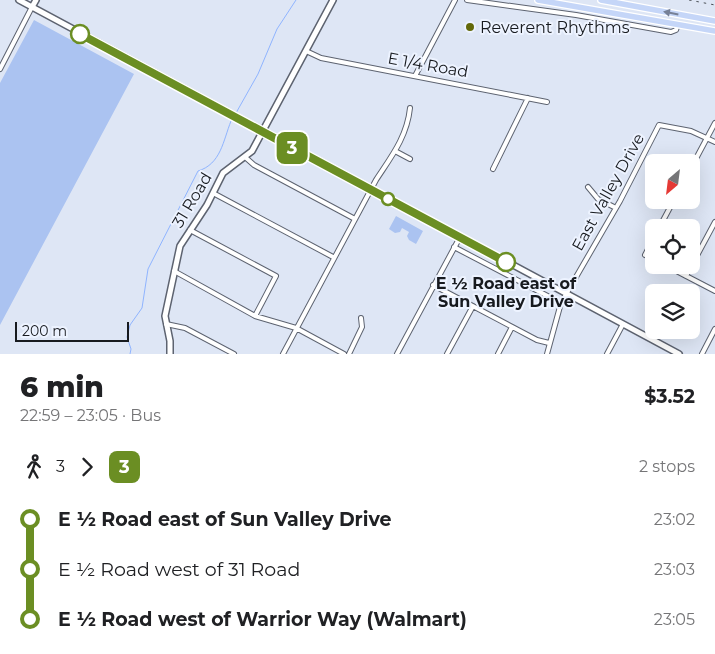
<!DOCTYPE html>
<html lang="en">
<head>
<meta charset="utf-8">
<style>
  :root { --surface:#fff; --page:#f6f6f6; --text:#202124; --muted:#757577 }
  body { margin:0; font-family:Montserrat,sans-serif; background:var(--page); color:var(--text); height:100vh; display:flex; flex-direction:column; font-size:19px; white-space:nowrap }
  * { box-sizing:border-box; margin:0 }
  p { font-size:16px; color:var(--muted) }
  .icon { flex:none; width:28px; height:28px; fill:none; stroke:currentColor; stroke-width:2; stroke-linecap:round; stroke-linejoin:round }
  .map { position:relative; height:354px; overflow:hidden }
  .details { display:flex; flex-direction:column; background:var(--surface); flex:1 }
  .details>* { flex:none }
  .badge { padding:0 10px; border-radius:8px; font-size:18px; line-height:32px }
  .needle { width:32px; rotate:208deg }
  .controls { position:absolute; left:645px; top:154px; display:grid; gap:10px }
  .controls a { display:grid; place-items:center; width:55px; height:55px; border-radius:8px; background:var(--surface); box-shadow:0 5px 20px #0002; font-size:25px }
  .scale { position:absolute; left:15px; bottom:12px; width:114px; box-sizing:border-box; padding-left:5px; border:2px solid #171a1f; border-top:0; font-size:14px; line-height:18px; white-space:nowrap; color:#171a1f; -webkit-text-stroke:4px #edf3ff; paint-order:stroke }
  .map>.badge { position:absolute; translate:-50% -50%; box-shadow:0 0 0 2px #fff }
  .legs { display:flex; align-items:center; gap:8px; height:55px; padding:0 20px; font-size:16px }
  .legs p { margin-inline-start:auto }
  .head { display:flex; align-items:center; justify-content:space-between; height:85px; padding:0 20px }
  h1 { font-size:28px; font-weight:800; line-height:38px }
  ul { padding:0 20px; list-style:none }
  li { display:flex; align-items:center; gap:18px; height:50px; font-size:19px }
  li i { display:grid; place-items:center; width:8px; height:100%; margin:0 6px; background:currentColor }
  li i::after { content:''; width:12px; height:12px; margin:-6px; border:4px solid; border-radius:50%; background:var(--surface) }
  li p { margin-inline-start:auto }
  li:first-child i { background:linear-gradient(#0000 50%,currentColor 0) }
  li:last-child i { background:linear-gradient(currentColor 50%,#0000 0) }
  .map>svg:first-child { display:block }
  .green { fill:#abc3f1 }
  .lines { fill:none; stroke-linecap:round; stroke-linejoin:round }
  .stream { stroke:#8fb4ff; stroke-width:1 }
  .street-casing { stroke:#5d6370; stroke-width:6 }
  .secondary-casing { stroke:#5d6370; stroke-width:8 }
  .primary-casing { stroke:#fff; stroke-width:8 }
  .street { stroke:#fff; stroke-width:4 }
  .secondary { stroke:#fff; stroke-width:5 }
  .primary { stroke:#c5d6f8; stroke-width:5.5 }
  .rail { stroke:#4b5057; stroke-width:1; stroke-dasharray:2.5 5; stroke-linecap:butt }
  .oneway { fill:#778196 }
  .line-1-casing { stroke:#fff; stroke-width:11 }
  .line-1 { stroke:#6b8e23; stroke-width:8 }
  .poi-dot { fill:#626809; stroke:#edf3ff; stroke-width:2 }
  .stop-1-dot { fill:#fff; stroke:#6b8e23; stroke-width:2.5 }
  .labels { text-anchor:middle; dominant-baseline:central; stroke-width:4; stroke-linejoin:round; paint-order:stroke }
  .poi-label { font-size:16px; fill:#171a1f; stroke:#edf3ff; text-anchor:start }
  .street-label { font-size:16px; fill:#171a1f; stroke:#edf3ff }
  .stop-label { font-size:16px; font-weight:bold; fill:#171a1f; stroke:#edf3ff }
</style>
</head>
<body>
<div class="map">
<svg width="715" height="354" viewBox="0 0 715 354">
  <rect width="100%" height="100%" fill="#dee6f5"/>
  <path class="green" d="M34,20L134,74L0,325V83Z
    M396,216L423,231L416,244L409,240L407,236L409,232L402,228L400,232L395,233L389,229Z"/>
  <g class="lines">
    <path class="stream" d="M236,113L258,74L277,29L296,0
      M130,354L131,349L127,337L130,325L142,308L148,269L198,171C221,164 223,141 231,121"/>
    <g class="street-casing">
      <path id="street" d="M467,0L576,15L671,32L676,30L678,24
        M306,51L321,58L547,102
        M0,69L32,7
        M415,76L455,0
        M395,151L410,159
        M245,157L254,165L355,219
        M691,168L715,123
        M493,169L528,98
        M588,187L598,199L614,207
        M213,193L333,257
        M659,228L674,200
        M190,230L276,276L255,316
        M654,238L645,255L654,259
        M454,247L561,303
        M665,265L715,291
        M174,271L255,316L296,328L344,354
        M686,276L715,222
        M433,285L537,340L549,343
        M166,324L185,328L234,354
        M283,354L376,180C391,157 407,137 410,108
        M349,354L362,327L361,318
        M397,354L460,237
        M447,354L473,306
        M498,354L512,327
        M547,354L561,303L620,201L659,125L691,131L715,142
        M607,354L623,324
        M702,354L715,329"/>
    </g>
    <g class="secondary-casing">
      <path id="secondary" d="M19,0L679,354
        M32,7L36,0
        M170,354V341L165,316L180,246L207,205L223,173L252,151L333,0"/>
    </g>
    <g class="primary-casing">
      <path id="primary" d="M538,0L715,31
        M601,0L715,21"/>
    </g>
    <use href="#street" class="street"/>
    <use href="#secondary" class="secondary"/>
    <use href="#primary" class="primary"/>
    <path class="rail" d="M689,0L715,5"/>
  </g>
  <defs><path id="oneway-solid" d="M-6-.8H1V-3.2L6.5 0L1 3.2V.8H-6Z" transform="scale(1.25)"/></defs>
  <use class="oneway" href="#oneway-solid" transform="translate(671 13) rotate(-169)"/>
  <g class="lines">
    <g class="line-1-casing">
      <path id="line-1" d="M80,34L506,262"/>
    </g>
    <use href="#line-1" class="line-1"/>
  </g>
  <circle class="poi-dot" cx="470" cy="27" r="5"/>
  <g class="stop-1-dot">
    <circle cx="80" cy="34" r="9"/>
    <circle cx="388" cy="199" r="6"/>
    <circle cx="506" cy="262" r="9"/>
  </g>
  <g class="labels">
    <g class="poi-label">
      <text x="480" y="27">Reverent Rhythms</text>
    </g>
    <g class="street-label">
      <text transform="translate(428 65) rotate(10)">E 1/4 Road</text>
      <text transform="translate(608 192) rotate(-61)">East Valley Drive</text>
      <text transform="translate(192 200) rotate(-59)">31 Road</text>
    </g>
    <g class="stop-label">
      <text x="506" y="283">E ½ Road east of<tspan x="506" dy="18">Sun Valley Drive</tspan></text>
    </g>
  </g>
</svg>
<div class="controls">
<a><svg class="needle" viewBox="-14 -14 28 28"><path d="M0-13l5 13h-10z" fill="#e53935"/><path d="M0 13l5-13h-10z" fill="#757577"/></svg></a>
<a><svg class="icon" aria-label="locate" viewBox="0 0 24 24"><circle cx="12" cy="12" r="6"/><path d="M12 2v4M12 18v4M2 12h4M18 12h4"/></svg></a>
<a><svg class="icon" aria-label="layers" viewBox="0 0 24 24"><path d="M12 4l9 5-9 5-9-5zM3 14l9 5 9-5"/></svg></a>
</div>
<div class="scale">200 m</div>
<b class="badge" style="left:292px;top:148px;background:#6b8e23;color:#fff">3</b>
</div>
<section class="details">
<div class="head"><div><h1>6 min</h1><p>22:59 – 23:05 · Bus</p></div><b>$3.52</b></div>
<div class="legs"><svg class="icon" aria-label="walk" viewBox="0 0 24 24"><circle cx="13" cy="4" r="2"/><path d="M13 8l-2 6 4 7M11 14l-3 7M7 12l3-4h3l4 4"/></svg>3<svg class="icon" aria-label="forward" viewBox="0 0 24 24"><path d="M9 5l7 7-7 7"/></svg><b class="badge" style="background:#6b8e23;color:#fff">3</b><p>2 stops</p></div>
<ul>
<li><i style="color:#6b8e23"></i><b>E ½ Road east of Sun Valley Drive</b><p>23:02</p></li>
<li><i style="color:#6b8e23"></i><span>E ½ Road west of 31 Road</span><p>23:03</p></li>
<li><i style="color:#6b8e23"></i><b>E ½ Road west of Warrior Way (Walmart)</b><p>23:05</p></li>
</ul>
</section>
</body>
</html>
